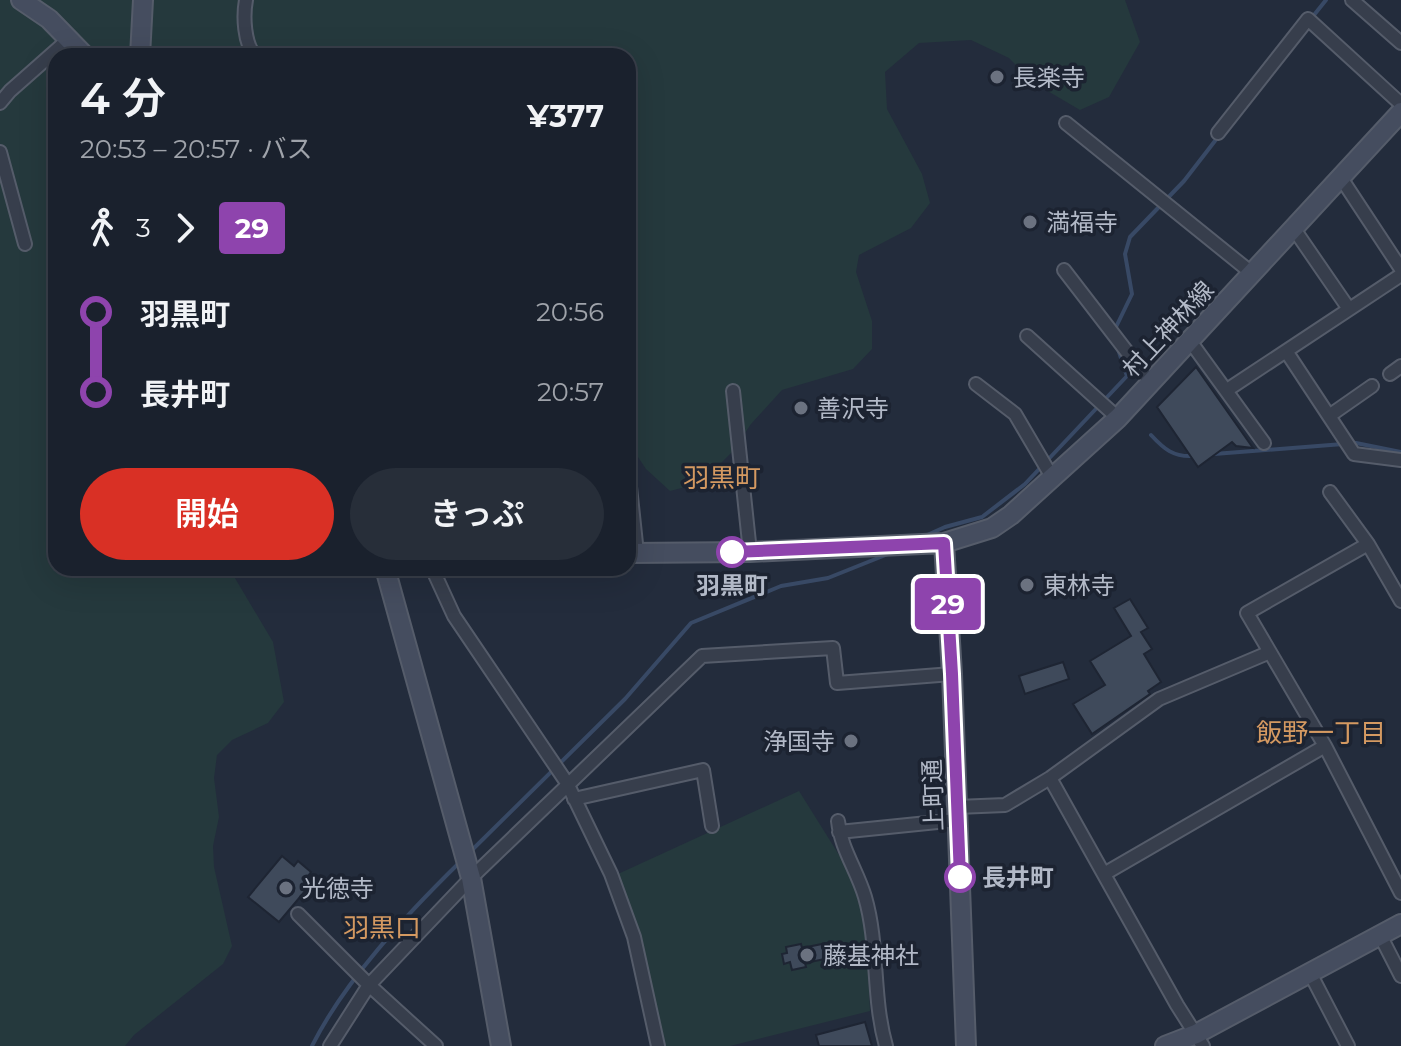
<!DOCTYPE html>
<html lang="ja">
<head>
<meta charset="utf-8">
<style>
  :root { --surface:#1a212d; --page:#272e39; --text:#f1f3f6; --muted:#9fa3aa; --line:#383e49; --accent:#d93025 }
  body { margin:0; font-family:Montserrat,"Noto Sans JP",sans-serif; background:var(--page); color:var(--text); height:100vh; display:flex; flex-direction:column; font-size:30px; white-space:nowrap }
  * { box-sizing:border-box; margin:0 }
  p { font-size:26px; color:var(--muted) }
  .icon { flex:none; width:44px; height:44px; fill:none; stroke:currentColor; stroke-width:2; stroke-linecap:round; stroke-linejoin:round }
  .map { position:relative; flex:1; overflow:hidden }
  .side { position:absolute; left:48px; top:48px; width:588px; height:528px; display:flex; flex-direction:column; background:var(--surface); border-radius:24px; box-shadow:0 8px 32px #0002,0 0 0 2px var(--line) }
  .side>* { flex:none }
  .badge { padding:0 16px; border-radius:6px; font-size:28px; line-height:52px }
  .map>.badge { position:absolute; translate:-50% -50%; box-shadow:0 0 0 4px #fff }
  .legs { display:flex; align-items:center; gap:12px; height:88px; padding:0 32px; font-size:26px }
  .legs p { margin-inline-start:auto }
  .head { display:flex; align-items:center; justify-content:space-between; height:136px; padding:0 32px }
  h1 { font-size:44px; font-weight:600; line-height:60px }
  .action { display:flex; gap:16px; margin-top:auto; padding:16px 32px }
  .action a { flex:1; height:92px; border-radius:48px; background:var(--accent); color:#fff; font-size:32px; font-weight:600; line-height:92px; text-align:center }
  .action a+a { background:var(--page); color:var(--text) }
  ul { padding:0 32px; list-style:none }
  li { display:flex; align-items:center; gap:28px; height:80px; font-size:30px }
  li i { display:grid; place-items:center; width:12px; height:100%; margin:0 10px; background:currentColor }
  li i::after { content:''; width:20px; height:20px; margin:-10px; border:6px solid; border-radius:50%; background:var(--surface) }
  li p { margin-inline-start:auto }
  li:first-child i { background:linear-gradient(#0000 50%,currentColor 0) }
  li:last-child i { background:linear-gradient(currentColor 50%,#0000 0) }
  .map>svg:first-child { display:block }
  .green { fill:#25393d }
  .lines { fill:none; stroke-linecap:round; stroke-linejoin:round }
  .stream { stroke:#384965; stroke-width:4 }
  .building { fill:#3f4a5b; stroke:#1e2533; stroke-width:2 }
  .street-casing { stroke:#555c6a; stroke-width:16 }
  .secondary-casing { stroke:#555c6a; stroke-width:22 }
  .street { stroke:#373e4c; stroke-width:12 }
  .secondary { stroke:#454d5f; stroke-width:18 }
  .line-1-casing { stroke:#fff; stroke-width:18 }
  .line-1 { stroke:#8e44ad; stroke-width:12 }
  .worship-dot { fill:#6b7280; stroke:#1c2331; stroke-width:3 }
  .stop-1-dot { fill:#fff; stroke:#8e44ad; stroke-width:4 }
  .labels { text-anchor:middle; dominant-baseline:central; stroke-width:7; stroke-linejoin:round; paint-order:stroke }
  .poi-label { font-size:24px; fill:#b2b9c7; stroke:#1c2331; text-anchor:start }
  .street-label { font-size:24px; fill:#b2b9c7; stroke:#1c2331 }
  .stop-label { font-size:24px; font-weight:bold; fill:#b2b9c7; stroke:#1c2331 }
  .neighbourhood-label { font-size:26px; fill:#d49961; stroke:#1c2331 }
</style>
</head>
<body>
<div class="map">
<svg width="1401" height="1046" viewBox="0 0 1401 1046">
  <rect width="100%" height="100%" fill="#232c3c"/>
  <path class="green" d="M0,0H1125L1140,42L1109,97L1080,110L1034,83L1009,58L971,40L919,43L885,72L887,109L922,174L930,203L911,228L859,255L856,272L872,321V349L853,369L782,390L751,424L732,452L701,483L670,491L646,469L628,442V56H56V568H229L273,642L284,702L268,723L232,740L217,755L214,778L219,817L213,846L214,867L232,946L223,964L134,1035L125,1046H0Z
    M799,791L851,874L866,926L870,1011L730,1046H663L644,966L607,879Z"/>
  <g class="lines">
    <path class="stream" d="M1310,20L1326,0
      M1115,329L1132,294L1125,254L1130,237L1184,181L1218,137
      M1151,435C1164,449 1173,457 1193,456
      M1214,454L1356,443L1401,452
      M925,536L945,527L982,517L1025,484L1127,376L1118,349
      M471,851L625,699L691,623L781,586L828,578L888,554
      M312,1046C345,980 407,914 459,863"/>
  </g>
  <path class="building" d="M1196,367L1253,448L1236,446L1232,442L1198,467L1157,407Z
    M1130,599L1148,628L1141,632L1152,649L1144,654L1161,682L1148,691L1150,694L1092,734L1073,704L1105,685L1090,661L1131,636L1114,608Z
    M1063,662L1069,679L1025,694L1019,676Z
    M282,856L294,866L298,861L311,872L306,879L311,884L279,922L248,897Z
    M801,944L802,948L822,944L825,959L805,963L806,967L792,970L790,962L784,964L782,954L787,953L786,947Z
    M865,1022L872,1046H819L816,1035Z"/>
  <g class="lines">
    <g class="street-casing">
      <path id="street" d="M246,0C243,16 244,43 255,56
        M1352,0L1401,43
        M0,103L10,91L70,38
        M1066,123L1253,274
        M1218,133L1308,19L1401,104
        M0,152L25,244
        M1341,178L1401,269
        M1294,229L1349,309
        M1064,270L1151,383
        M1027,336L1118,418
        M1190,341L1264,443
        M1286,351L1354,454L1401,460
        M1390,374L1401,366
        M976,384L1015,414L1052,477
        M1227,390L1401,275
        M733,391L750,552
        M1329,416L1372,386
        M628,468L637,553
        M1330,492L1368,544L1401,601
        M1368,544L1247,613L1325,746L1401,893
        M432,568L454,616L567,783L611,874L634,937L658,1046
        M1050,778L1177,1005L1203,1046
        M574,799L703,770L712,826
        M957,807L1005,805L1050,778L1159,699L1270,652
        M838,821C841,849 857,870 865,897C879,945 872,997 886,1046
        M839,832L957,820
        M1104,874L1325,746
        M298,914L369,985L436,1046
        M1380,935L1401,976
        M1310,973L1348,1046
        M330,1046L369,985L471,878L702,656L833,648L837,683L952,674"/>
    </g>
    <g class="secondary-casing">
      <path id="secondary" d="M21,0L49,19L85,56
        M140,56L143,0
        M944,543L952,674L966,1046
        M628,553L750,552L944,543L992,528L1011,515L1118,418L1401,112
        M385,568L471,878L501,1046
        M1165,1046L1196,1034L1401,924"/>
    </g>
    <use href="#street" class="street"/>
    <use href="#secondary" class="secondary"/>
  </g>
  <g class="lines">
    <g class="line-1-casing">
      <path id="line-1" d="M732,552L944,543L952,674L960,877"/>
    </g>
    <use href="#line-1" class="line-1"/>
  </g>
  <g class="worship-dot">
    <circle cx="997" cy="77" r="8"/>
    <circle cx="1030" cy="222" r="8"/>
    <circle cx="801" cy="408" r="8"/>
    <circle cx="1027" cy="585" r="8"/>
    <circle cx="851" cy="741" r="8"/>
    <circle cx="286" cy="888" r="8"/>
    <circle cx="807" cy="955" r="8"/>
  </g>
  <g class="stop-1-dot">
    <circle cx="732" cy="552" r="14"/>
    <circle cx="960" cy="877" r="14"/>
  </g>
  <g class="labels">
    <g class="poi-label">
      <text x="1013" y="77">長楽寺</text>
      <text x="1046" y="222">満福寺</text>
      <text x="817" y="408">善沢寺</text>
      <text x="1043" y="585">東林寺</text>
      <text x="835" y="741" text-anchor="end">浄国寺</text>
      <text x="302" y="888">光徳寺</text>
      <text x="823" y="955">藤基神社</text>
    </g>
    <g class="street-label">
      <text transform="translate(1168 329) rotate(-47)">村上神林線</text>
      <text transform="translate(933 795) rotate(-92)">上町通</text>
    </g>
    <g class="stop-label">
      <text x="732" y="585">羽黒町</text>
      <text x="982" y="877" text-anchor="start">長井町</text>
    </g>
    <g class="neighbourhood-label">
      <text x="722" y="478">羽黒町</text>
      <text x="1321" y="733">飯野一丁目</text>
      <text x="382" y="928">羽黒口</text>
    </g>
  </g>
</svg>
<b class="badge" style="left:948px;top:604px;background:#8e44ad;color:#fff">29</b>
<section class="side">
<div class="head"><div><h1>4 分</h1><p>20:53 – 20:57 · バス</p></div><b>¥377</b></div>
<div class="legs"><svg class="icon" aria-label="walk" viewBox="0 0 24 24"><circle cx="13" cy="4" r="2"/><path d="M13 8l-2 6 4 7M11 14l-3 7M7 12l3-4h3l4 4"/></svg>3<svg class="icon" aria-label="forward" viewBox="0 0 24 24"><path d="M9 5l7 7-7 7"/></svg><b class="badge" style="background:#8e44ad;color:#fff">29</b></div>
<ul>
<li><i style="color:#8e44ad"></i><b>羽黒町</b><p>20:56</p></li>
<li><i style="color:#8e44ad"></i><b>長井町</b><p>20:57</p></li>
</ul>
<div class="action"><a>開始</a><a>きっぷ</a></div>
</section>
</div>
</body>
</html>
